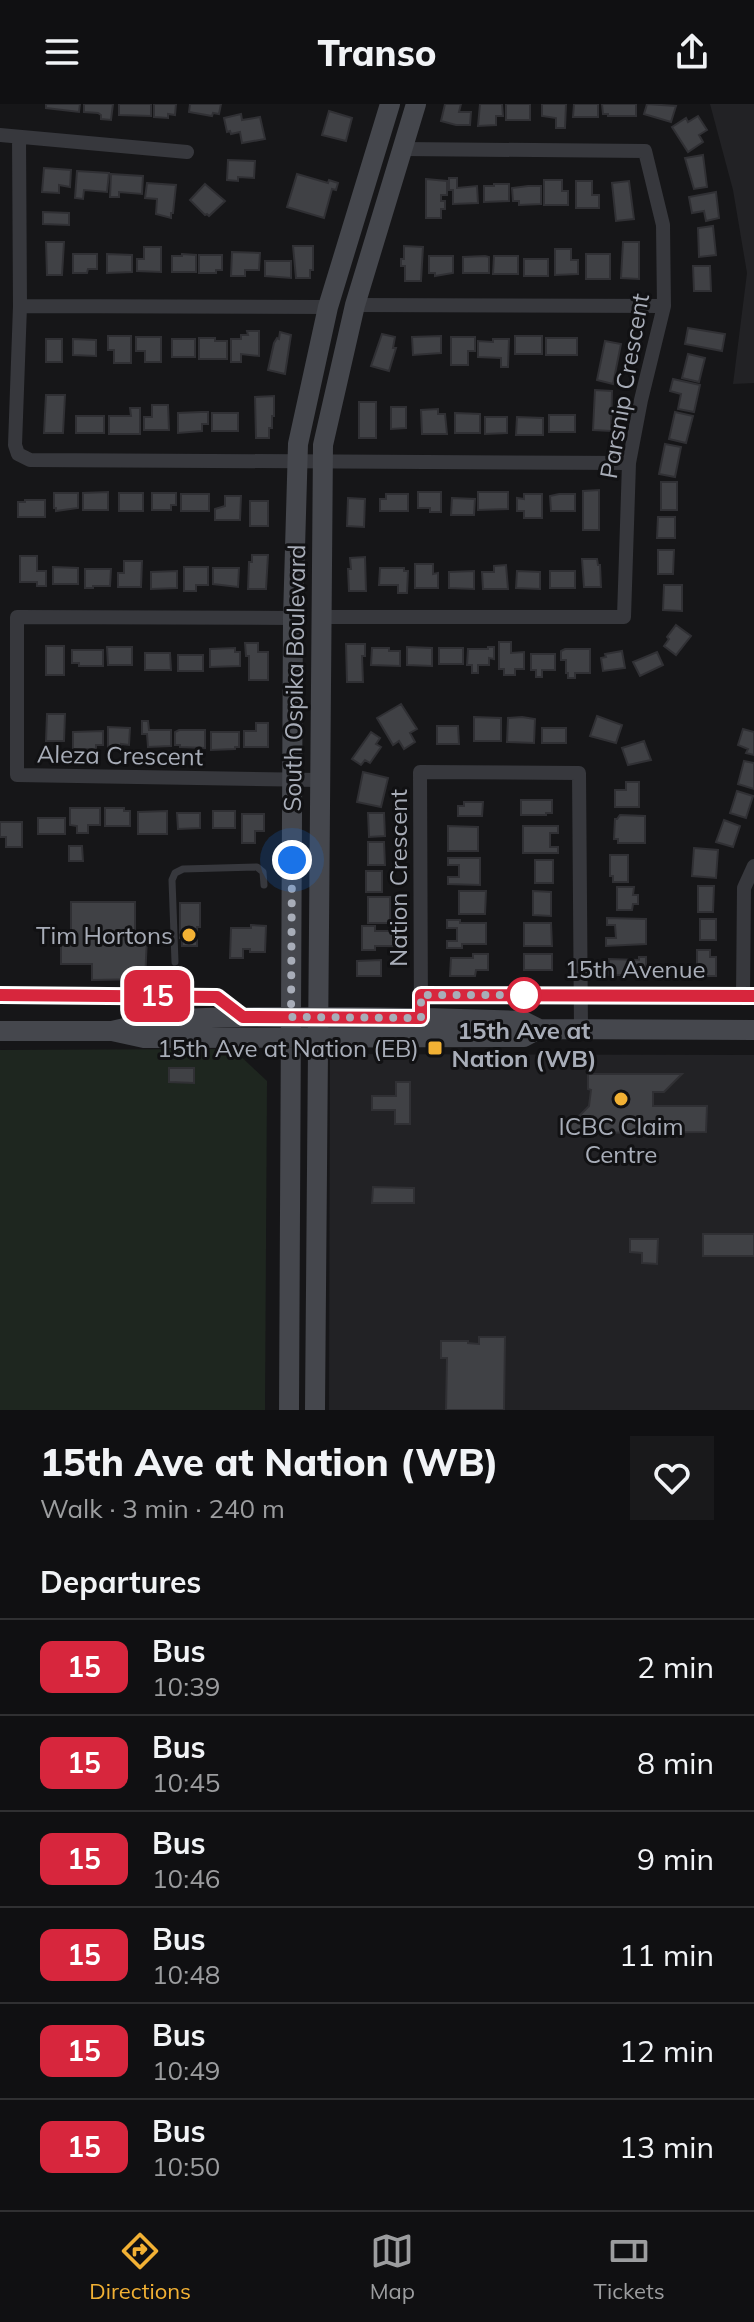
<!DOCTYPE html>
<html lang="en">
<head>
<meta charset="utf-8">
<style>
  :root { --surface:#101012; --page:#19191b; --text:#f1f3f6; --muted:#9c9d9f; --line:#303032; --accent:#f2b134 }
  body { margin:0; font-family:Mulish,sans-serif; background:var(--page); color:var(--text); height:100vh; display:flex; flex-direction:column; font-size:30px; white-space:nowrap }
  * { box-sizing:border-box; margin:0 }
  p { font-size:26px; color:var(--muted) }
  .icon { flex:none; width:44px; height:44px; fill:none; stroke:currentColor; stroke-width:2; stroke-linecap:round; stroke-linejoin:round }
  .map { position:relative; height:1306px; overflow:hidden }
  .details { display:flex; flex-direction:column; background:var(--surface); flex:1 }
  .details>* { flex:none }
  .badge { padding:0 16px; border-radius:12px; font-size:28px; line-height:52px }
  .you { position:absolute; width:40px; height:40px; margin:-20px; border:6px solid #fff; border-radius:50%; background:#1a73e8; box-shadow:0 0 0 12px #1a73e833 }
  .map>.badge { position:absolute; translate:-50% -50%; box-shadow:0 0 0 4px #fff }
  h2 { padding:0 40px; font-size:30px; line-height:72px }
  .round { display:grid; place-items:center; flex:none; width:84px; height:84px; border-radius:0px; background:var(--page) }
  .head { display:flex; align-items:center; justify-content:space-between; height:136px; padding:0 40px }
  h1 { font-size:38px; font-weight:800; line-height:60px }
  ul { padding:0; list-style:none }
  li { display:flex; align-items:center; gap:24px; height:96px; padding:0 40px; border-top:2px solid var(--line) }
  li div { flex:1 }
  li b { display:block; font-size:30px }
  li em { font-style:normal }
  li .badge { min-width:88px; font-weight:700; text-align:center }
  header { display:flex; justify-content:space-between; align-items:center; height:104px; padding:0 40px; background:var(--surface); font-size:36px; font-weight:800 }
  .menu { display:flex; justify-content:space-around; align-items:center; height:112px; border-top:2px solid var(--line); background:var(--surface); font-size:22px; color:var(--muted) }
  .menu a { display:grid; justify-items:center; gap:4px }
  .menu .selected { color:var(--accent) }
  .map>svg:first-child { display:block }
  .built { fill:#222225 }
  .green { fill:#1e261f }
  .building { fill:#404145; stroke:#303034; stroke-width:2 }
  .lines { fill:none; stroke-linecap:round; stroke-linejoin:round }
  .service { stroke:#37383d; stroke-width:7 }
  .minor { stroke:#37383d; stroke-width:14 }
  .secondary { stroke:#45474d; stroke-width:20 }
  .line-casing { stroke:#fff; stroke-width:18 }
  .line { stroke:#d7263d; stroke-width:12 }
  .walk { stroke:#a8adb8; stroke-width:8; stroke-dasharray:0 14.4 }
  .poi-dot { fill:#f2b134; stroke:#111113; stroke-width:3 }
  .stop-dot { fill:#fff; stroke:#d7263d; stroke-width:4 }
  .labels { text-anchor:middle; dominant-baseline:central; stroke-width:6; stroke-linejoin:round; paint-order:stroke }
  .street-label { font-size:24px; fill:#a8adb8; stroke:#111113 }
  .poi-label { font-size:24px; fill:#a8adb8; stroke:#111113; text-anchor:end }
  .stop-label { font-size:24px; font-weight:bold; fill:#a8adb8; stroke:#111113 }
</style>
</head>
<body>
<header><svg class="icon" aria-label="menu" viewBox="0 0 24 24"><path d="M4 6h16M4 12h16M4 18h16"/></svg>Transo<svg class="icon" aria-label="share" viewBox="0 0 24 24"><path d="M12 15V3M7 8l5-5 5 5M5 13v7h14v-7"/></svg></header>
<div class="map">
<svg width="754" height="1306" viewBox="0 0 754 1306">
  <rect width="100%" height="100%" fill="#161618"/>
  <path class="built" d="M710,0H754V279L733,280L747,169L733,86Z
    M330,950L754,951V1306H329Z"/>
  <path class="green" d="M233,945L267,977L265,1306H0V946Z"/>
  <path class="building" d="M46,0H80L79,8L46,4Z
    M84,0H113L111,16L101,15V11L98,9L84,8Z
    M119,0H151V12L119,11Z
    M154,0H176L175,11L168,10V14L154,13Z
    M190,0H221L219,10L213,9L212,12L189,8Z
    M445,0H461L459,8H471L470,21H456L441,17Z
    M480,0H502L503,12H496V21L478,22Z
    M506,0H530V16H506Z
    M542,0H566L565,24H556V14L542,12Z
    M574,0H598V13H573Z
    M602,0H636V12H608V10H603Z
    M647,0L676,2L671,18L644,10Z
    M329,7L352,14L346,37L322,31Z
    M241,10L242,16L260,13L265,35L242,39L240,28L231,30L230,27L227,28L224,14Z
    M698,12L707,26L699,31L703,38L688,48L672,23L686,14L688,18Z
    M703,51L707,83L694,85L685,54Z
    M228,56L255,57L254,74L238,73V77L227,76Z
    M44,64L71,66L70,83L59,81V89L42,88Z
    M77,67L109,69L107,88L84,86L83,95L75,94Z
    M111,70L143,72L142,90L119,88V93H110Z
    M297,70L328,79L329,76L338,79L336,86L332,85L324,114L287,103Z
    M449,74H457V84L477,82L478,99L453,100V86H449Z
    M426,75L447,77V91H441V97H445V105H441V114H426Z
    M544,76H562V87H568V101H544Z
    M576,77H592V91H599V104H576Z
    M629,77L634,115L616,117L612,79Z
    M147,79L176,81L173,109H171V114L156,110L157,95L145,94Z
    M205,80L225,97L209,112L207,110L205,111L190,96Z
    M494,80H509V97L484,98V82H494Z
    M528,82H541V100L519,101V97H513L512,84Z
    M716,88L719,114L706,117L704,107L692,109L689,93Z
    M43,108L69,109V121L43,120Z
    M713,122L716,151L699,153L698,124Z
    M46,138H64L62,171H47Z
    M623,138H639V175L621,174Z
    M293,142H313V166H310V174H296Z
    M404,142L423,143L421,177H405V162H401V155H404Z
    M144,143H161V168L137,167V155H144Z
    M555,145H571V156H578V170L555,171Z
    M232,148L260,149L259,166H245V172H231Z
    M73,150H97V165H88L87,169H73Z
    M107,150L132,151V168L107,169Z
    M182,150L196,151V168H172V152H182Z
    M586,150H610V175H586Z
    M199,151H222V166H216V169H199Z
    M429,152H453V169L435,172V169H429Z
    M485,152L489,153V169H463V153Z
    M494,152H518V170H493Z
    M524,155H548V172H524Z
    M265,157H291V174L265,172Z
    M693,162H710L711,187H694Z
    M688,224L725,230L722,247L685,240Z
    M247,227H259V252L241,250V258H231V235H241V231H248Z
    M280,228L291,231L285,270L268,266L274,239L277,234L279,235Z
    M382,230L395,233L393,244H396L389,267L371,262Z
    M108,232H131V259H114V246H108Z
    M441,232V249L413,251L412,233Z
    M515,232H542V250H515Z
    M136,233H161V258H145V247H136Z
    M451,233H475V247H468V261H451Z
    M199,234H215V237H227V255H199Z
    M546,234H577V251H546Z
    M46,235H62V258H46Z
    M73,235L96,236V252L73,251Z
    M172,235H195V253H172Z
    M493,235H509L508,263H501V254L478,253V237L493,238Z
    M605,237L621,240L613,280L597,276Z
    M688,250L705,254L699,278L682,274Z
    M673,275L700,281L694,308L678,305L681,290L670,287Z
    M595,286L612,287L611,327L593,326Z
    M46,291H65L63,329H44Z
    M274,292V312H272V324H269V334H256L255,293Z
    M359,298H376V334H359Z
    M152,301H168L169,326H144V313H152Z
    M391,303H406V324L391,325Z
    M130,304H140V330H109V312H131Z
    M438,305V310H445L447,330H422L421,306Z
    M201,308H208V320H202V327L178,329V309Z
    M675,308L693,312L686,339L669,335Z
    M212,309H238V327H212Z
    M455,309L480,310V329H455Z
    M549,311H575V328H549Z
    M76,312H104V329H76Z
    M485,313H507V329L485,330Z
    M517,313L543,314V331H516Z
    M665,340L681,343L675,373L659,370Z
    M661,378H677V406H661Z
    M599,386V426H583V387Z
    M108,388V406H83V389Z
    M418,388H441V408H430V404H418Z
    M478,388H508V405L478,406Z
    M54,389H78V404L56,407V404H54Z
    M119,389H143V407H119Z
    M152,389H176V401H171V406H152Z
    M181,390H209V407H181Z
    M386,390H408V407H380V395H386Z
    M524,390H542V414H524V407H517V394L524,395Z
    M559,390H575V407H551L550,392Z
    M225,392H241L240,416H215V405L225,402Z
    M348,394L365,395L364,423L347,422Z
    M452,394L475,395L474,411H451Z
    M25,396H45V413H18V398H25Z
    M250,397H268V422H250Z
    M658,413H675V434H657Z
    M658,446H674L673,470H658Z
    M252,451H268L266,485H248L249,458H252Z
    M20,452H37V467H46V482H37V478H20Z
    M365,453L366,487H349L348,465H351L350,454Z
    M582,455H597L598,461H600L601,483H584Z
    M124,457H142L141,483H118V469H124Z
    M415,460H433V470L438,469V484H415Z
    M506,461L508,485H483L482,468H494V462Z
    M53,463L78,464V480H53Z
    M184,463H208V481H196V487H184Z
    M213,464H239L238,483L213,480Z
    M380,464H404V467H408L407,489H398V481H379Z
    M85,465H111L110,482H93V484H85Z
    M177,467V484L151,485V468Z
    M474,467V485L449,484V468Z
    M517,467L540,468V485L516,484Z
    M550,467H575V484H550Z
    M664,481H682V507L663,506Z
    M676,521L691,532L676,551L664,542L669,535L667,533Z
    M499,538H511V549L524,548V565H515V571H504V565H499Z
    M245,539H258V548H268V576H249V552H246Z
    M346,540H365V552H362L363,578H347Z
    M46,542H64V571H46Z
    M107,543H132V561H108Z
    M407,543L432,544V562L407,561Z
    M488,543H494V555L489,554V561H478V569H472V561H467L468,545H488Z
    M235,544V548H240V562L210,563V545Z
    M372,544H389V547H400V562L371,561Z
    M439,544H463V560H439Z
    M565,545H590V569H575V574H568V569H566V556H561V547Z
    M72,546H103V562H79V559H72Z
    M622,547L625,564L603,567L601,554L606,553L605,550Z
    M657,548L663,561L640,572L633,558Z
    M145,549H170L171,566H145Z
    M531,550H555V566H542V573H536V566H531Z
    M178,551H203V567H178Z
    M401,600L417,625L410,629L415,638L404,645L399,637L393,641L377,614Z
    M47,610H65L64,637H46Z
    M597,612L622,621L616,639L590,632Z
    M474,613L501,614V637H474Z
    M522,613L535,615L534,639L507,638L508,614Z
    M142,617H148L149,626H171V642L148,643L147,630H142Z
    M256,619H268V643H244V627H256Z
    M437,622H458L459,640H437Z
    M108,623L130,624L129,641L121,640V644H108Z
    M542,624H566V639H542Z
    M743,625L754,628V651L746,649L748,645L738,641Z
    M179,626H205V644L180,643V641H175V628Z
    M103,627V641H96V645H73V628Z
    M211,628H239V643H235V645L211,646Z
    M371,628L380,634L376,640L381,643L370,659L365,656L361,661L352,655Z
    M644,637L651,656L628,661L622,644Z
    M744,657L754,659V685L738,680Z
    M363,668L388,674L381,703L357,698Z
    M626,678H639V703H615V686H626Z
    M737,687L753,692L746,714L730,709Z
    M521,696H552V709H546V711H521Z
    M464,698H483L482,712H458V702H464Z
    M70,704H100V721H88V729H77V722L70,721Z
    M105,704H124V707H130V722H105Z
    M167,707V730H138V708Z
    M213,707H235V724H213Z
    M177,709H200V724L178,725Z
    M368,709H384L385,732L369,733Z
    M242,710H264V727H255V739H242Z
    M620,711L645,712V739H618V735H614L615,715H617Z
    M38,714H65V730H38Z
    M724,716L740,722L733,743L716,738Z
    M0,718H22V743H6V733H0Z
    M448,722L478,723V747H448Z
    M523,722H558V729H550V743H558V749H523Z
    M368,738H384L385,761H368Z
    M69,742H82L83,757H69Z
    M694,744L718,746L716,774L692,772Z
    M610,751H628V778H613V772H610Z
    M448,754H480V781L448,780V773H459V761H448Z
    M535,756H553V779H535Z
    M366,767H382V788H366Z
    M698,782H714L713,808H698Z
    M617,783H634L633,791H638V800H633L632,806H617Z
    M459,787H486L485,810H459Z
    M533,787L551,788V812L533,811Z
    M368,793H390V819H368Z
    M71,798H135V834H147L145,875L92,876V860H61V835L71,834Z
    M180,799H200V823H197V842H182V834H180Z
    M607,814L646,815V840L606,842V834H616L615,821H607Z
    M700,815H716V836H700Z
    M447,816H460V819H486V840H462V844H447V837H457V824H447Z
    M524,819H551L552,842H524Z
    M251,821L266,822L265,848H250V845H243V854H230L231,824H251Z
    M362,822H375V827H393V842H375V846H362Z
    M697,846H710V853H716V872H697Z
    M473,850H488V866H476L475,872H450L451,854H473Z
    M524,850H552V866H524Z
    M639,853H646V866H640V871H609V855L639,856Z
    M381,856V872H357V857Z
    M169,964H194V979L169,978Z
    M588,970H682L664,988H653V1002H707L706,1028L562,1029L589,1002L591,986L588,985Z
    M396,978H410V1020H395V1006H372V992H396Z
    M373,1083L414,1084V1099H372Z
    M703,1130H754V1152H703Z
    M630,1135H658L657,1160L642,1159V1149L630,1148Z
    M479,1233H505L504,1306H446L447,1254H441V1237H468V1239L479,1240Z"/>
  <g class="lines">
    <path class="service" d="M175,858L172,776L175,769L183,765L257,763L263,768L264,781"/>
    <path class="minor" d="M0,31L187,48
      M19,33L20,202L15,341L18,350L30,356L629,359
      M355,201L664,202
      M20,202L328,203
      M320,513H624L629,359L641,296L664,202L663,121L645,47L403,45
      M293,514L17,513V671L319,676
      M0,891L217,893L242,913
      M421,891L754,892
      M743,892L744,784L754,762
      M421,914L420,668L579,669L581,926"/>
    <path class="secondary" d="M0,927H112L144,934L524,933L539,925
      M112,927C175,911 231,913 295,913C371,913 447,914 523,917L539,925L754,926
      M289,1306L293,514L298,340L328,203L390,0
      M315,1306L323,341L355,201L416,0"/>
  </g>
  <g class="lines">
    <g class="line-casing">
      <path id="line" d="M0,891L217,893L243,913L421,914V891L754,892"/>
    </g>
    <use href="#line" class="line"/>
    <path class="walk" d="M292,756L291,913L421,914V891H524"/>
  </g>
  <g class="poi-dot">
    <circle cx="189" cy="831" r="8"/>
    <rect x="427" y="936" width="16" height="16" rx="4"/>
    <circle cx="621" cy="995" r="8"/>
  </g>
  <circle class="stop-dot" cx="524" cy="891" r="16"/>
  <g class="labels">
    <g class="street-label">
      <text transform="translate(624 282) rotate(-80)">Parsnip Crescent</text>
      <text transform="translate(294 574) rotate(-89)">South Ospika Boulevard</text>
      <text transform="translate(120 651) rotate(1)">Aleza Crescent</text>
      <text transform="translate(398 774) rotate(-90)">Nation Crescent</text>
      <text x="635" y="865">15th Avenue</text>
    </g>
    <g class="poi-label">
      <text x="173" y="831">Tim Hortons</text>
      <text x="419" y="944">15th Ave at Nation (EB)</text>
      <text x="621" y="1022" text-anchor="middle">ICBC Claim<tspan x="621" dy="28">Centre</tspan></text>
    </g>
    <g class="stop-label">
      <text x="524" y="926">15th Ave at<tspan x="524" dy="28">Nation (WB)</tspan></text>
    </g>
  </g>
</svg>
<div class="you" style="left:292px;top:756px"></div>
<b class="badge" style="left:157px;top:892px;background:#d7263d;color:#fff">15</b>
</div>
<section class="details">
<div class="head"><div><h1>15th Ave at Nation (WB)</h1><p>Walk · 3 min · 240 m</p></div><a class="round"><svg class="icon" aria-label="heart" viewBox="0 0 24 24"><path d="M12 20l-8-8c-3-5 5-10 8-4 3-6 11-1 8 4z"/></svg></a></div>
<h2>Departures</h2>
<ul>
<li><span class="badge" style="background:#d7263d;color:#fff">15</span><div><b>Bus</b><p>10:39</p></div><em>2 min</em></li>
<li><span class="badge" style="background:#d7263d;color:#fff">15</span><div><b>Bus</b><p>10:45</p></div><em>8 min</em></li>
<li><span class="badge" style="background:#d7263d;color:#fff">15</span><div><b>Bus</b><p>10:46</p></div><em>9 min</em></li>
<li><span class="badge" style="background:#d7263d;color:#fff">15</span><div><b>Bus</b><p>10:48</p></div><em>11 min</em></li>
<li><span class="badge" style="background:#d7263d;color:#fff">15</span><div><b>Bus</b><p>10:49</p></div><em>12 min</em></li>
<li><span class="badge" style="background:#d7263d;color:#fff">15</span><div><b>Bus</b><p>10:50</p></div><em>13 min</em></li>
</ul>
</section>
<nav class="menu">
<a class="selected"><svg class="icon" aria-label="directions" viewBox="0 0 24 24"><path d="M12 3l9 9-9 9-9-9zM9 14v-3h6M13 9l2 2-2 2"/></svg>Directions</a>
<a><svg class="icon" aria-label="map" viewBox="0 0 24 24"><path d="M3 6l6-2 6 2 6-2v14l-6 2-6-2-6 2zM9 4v14M15 6v14"/></svg>Map</a>
<a><svg class="icon" aria-label="tickets" viewBox="0 0 24 24"><path d="M3 7h18v10H3zM15 7v10"/></svg>Tickets</a>
</nav>
</body>
</html>
